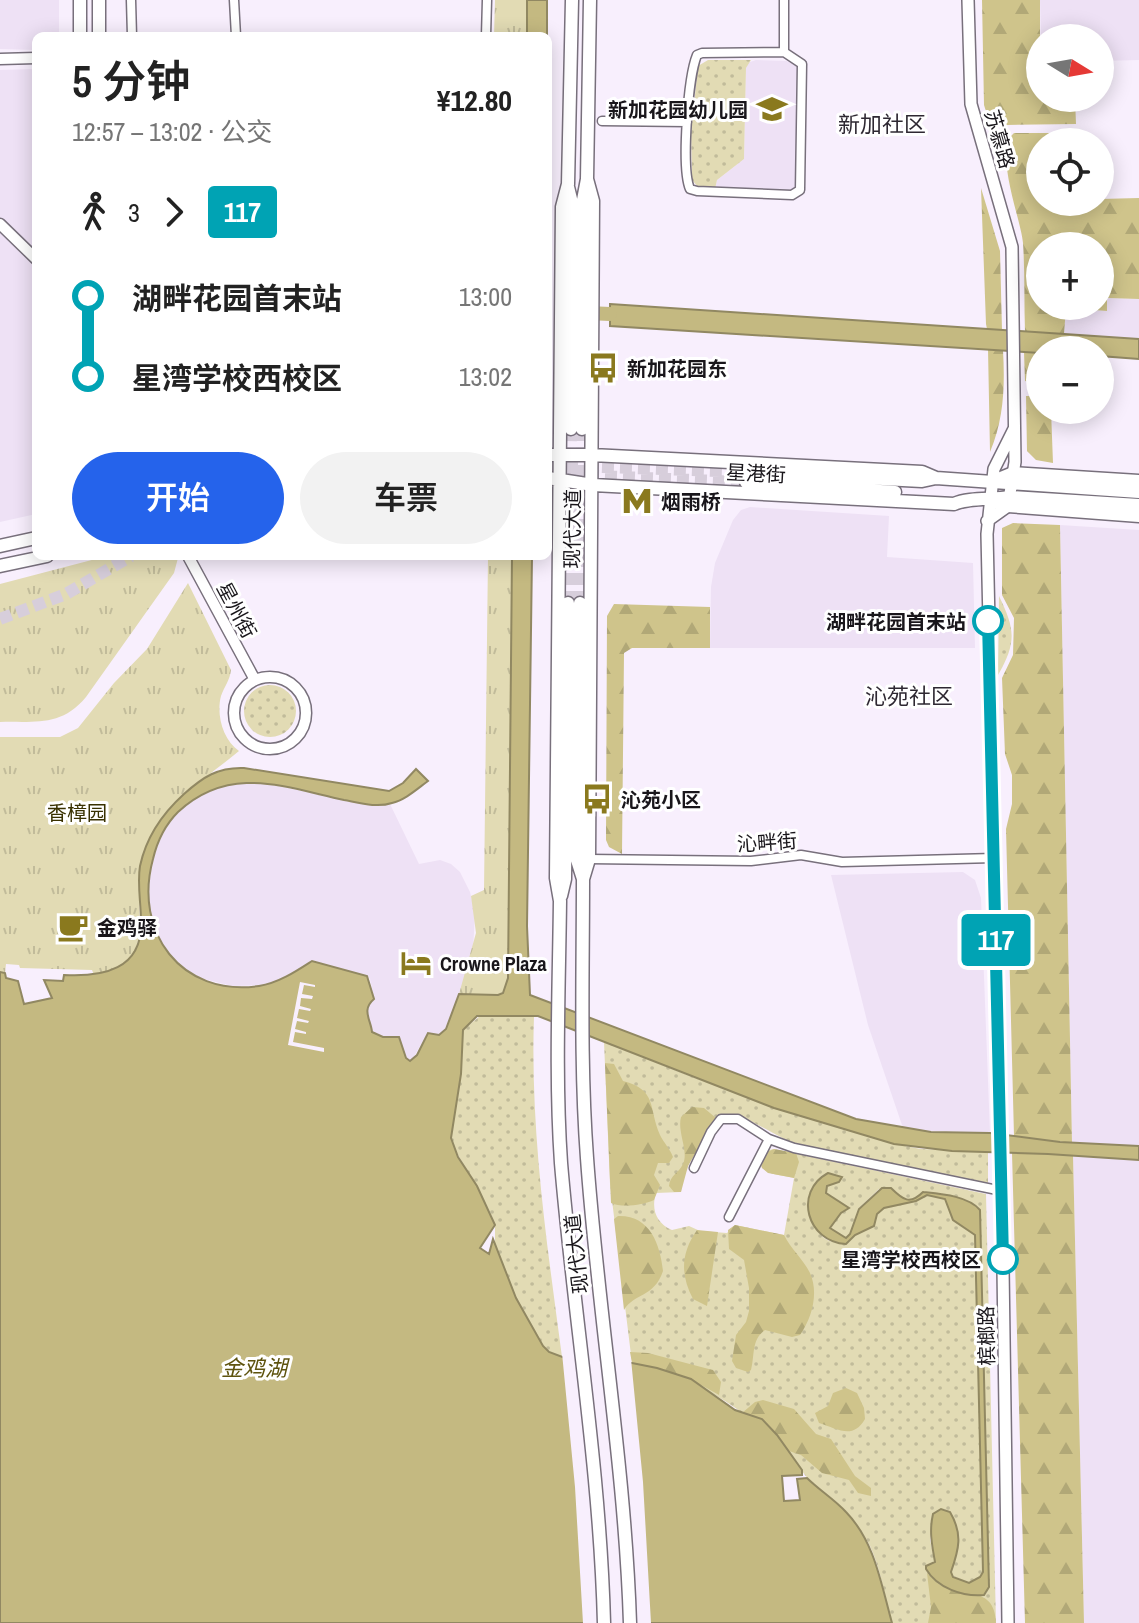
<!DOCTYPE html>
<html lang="zh">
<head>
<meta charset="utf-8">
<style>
  :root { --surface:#fff; --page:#f2f2f2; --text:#222; --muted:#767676; --accent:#2563eb }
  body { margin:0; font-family:"Archivo Narrow","Noto Sans SC",sans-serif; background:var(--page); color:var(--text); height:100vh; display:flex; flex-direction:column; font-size:30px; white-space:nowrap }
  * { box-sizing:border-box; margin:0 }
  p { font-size:26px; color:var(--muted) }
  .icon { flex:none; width:44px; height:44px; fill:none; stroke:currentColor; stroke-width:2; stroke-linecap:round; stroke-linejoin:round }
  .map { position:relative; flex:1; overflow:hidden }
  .details { position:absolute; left:32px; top:32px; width:520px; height:528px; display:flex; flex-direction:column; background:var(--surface); border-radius:12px; box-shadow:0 4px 20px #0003 }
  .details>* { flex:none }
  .badge { padding:0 16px; border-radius:6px; font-size:28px; line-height:52px }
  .needle { width:52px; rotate:101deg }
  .tools { position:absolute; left:1026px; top:24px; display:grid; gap:16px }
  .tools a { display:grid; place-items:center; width:88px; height:88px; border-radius:50%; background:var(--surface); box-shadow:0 4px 20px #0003; font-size:40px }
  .map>.badge { position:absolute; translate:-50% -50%; box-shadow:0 0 0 4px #fff }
  .legs { display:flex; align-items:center; gap:12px; height:88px; padding:0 40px; font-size:26px }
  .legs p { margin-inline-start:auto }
  .overview { display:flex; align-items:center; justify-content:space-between; height:136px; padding:0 40px }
  h1 { font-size:44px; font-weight:600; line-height:60px }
  .cta { display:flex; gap:16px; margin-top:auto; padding:16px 40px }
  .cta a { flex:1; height:92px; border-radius:48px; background:var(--accent); color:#fff; font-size:32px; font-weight:600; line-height:92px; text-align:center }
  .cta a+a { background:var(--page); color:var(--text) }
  ul { padding:0 40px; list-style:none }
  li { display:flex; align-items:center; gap:28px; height:80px; font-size:30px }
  li i { display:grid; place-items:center; width:12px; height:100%; margin:0 10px; background:currentColor }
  li i::after { content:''; width:20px; height:20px; margin:-10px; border:6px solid; border-radius:50%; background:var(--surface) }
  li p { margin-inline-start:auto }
  li:first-child i { background:linear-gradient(#0000 50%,currentColor 0) }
  li:last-child i { background:linear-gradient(currentColor 50%,#0000 0) }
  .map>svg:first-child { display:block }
  .built { fill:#eee1f5 }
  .grass { fill:url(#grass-dots); fill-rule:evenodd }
  .forest { fill:url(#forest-firs); fill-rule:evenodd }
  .park { fill:url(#park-tufts) }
  .water { fill:#c4b981; stroke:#918862; stroke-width:2 }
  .pier { fill:#f8effd }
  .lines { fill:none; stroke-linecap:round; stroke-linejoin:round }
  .river { stroke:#c4b981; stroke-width:14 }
  .primary-tunnel { stroke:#d7cedb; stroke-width:12; stroke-dasharray:12 6; stroke-linecap:butt }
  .minor-casing { stroke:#78707c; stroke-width:11 }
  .tertiary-casing { stroke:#78707c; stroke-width:13 }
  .secondary-casing { stroke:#78707c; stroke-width:14 }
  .primary-casing { stroke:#78707c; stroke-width:15 }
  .minor { stroke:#fff; stroke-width:8 }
  .tertiary { stroke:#fff; stroke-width:10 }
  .secondary { stroke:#fff; stroke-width:11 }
  .primary { stroke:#fff; stroke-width:12 }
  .line-1-casing { stroke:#fff; stroke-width:18 }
  .line-1 { stroke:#00a3b4; stroke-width:12 }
  .stop-1-dot { fill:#fff; stroke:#00a3b4; stroke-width:4 }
  .labels { text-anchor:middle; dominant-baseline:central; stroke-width:6; stroke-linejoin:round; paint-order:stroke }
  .poi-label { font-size:20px; font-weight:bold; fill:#19161b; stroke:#fff; text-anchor:start }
  .street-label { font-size:20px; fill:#19161b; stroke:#fff }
  .stop-label { font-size:20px; font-weight:bold; fill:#19161b; stroke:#fff; text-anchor:end }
  .park-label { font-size:20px; fill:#393101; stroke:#fff }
  .neighbourhood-label { font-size:22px; fill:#2e2832; stroke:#fff }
  .water-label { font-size:22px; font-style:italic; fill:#5e530e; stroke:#fff }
</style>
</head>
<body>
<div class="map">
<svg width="1139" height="1623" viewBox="0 0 1139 1623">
  <defs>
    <pattern id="grass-dots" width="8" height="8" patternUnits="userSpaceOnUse" patternTransform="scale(2)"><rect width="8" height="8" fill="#e2dbb4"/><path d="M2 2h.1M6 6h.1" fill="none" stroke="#c1bb9a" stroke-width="1.8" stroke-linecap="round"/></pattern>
    <pattern id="forest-firs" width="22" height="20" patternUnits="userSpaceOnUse" patternTransform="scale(2)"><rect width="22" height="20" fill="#cfc48b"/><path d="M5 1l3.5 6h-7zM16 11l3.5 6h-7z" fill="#b1a877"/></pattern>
    <pattern id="park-tufts" width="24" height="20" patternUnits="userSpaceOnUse" patternTransform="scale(2)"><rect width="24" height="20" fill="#e2dbb4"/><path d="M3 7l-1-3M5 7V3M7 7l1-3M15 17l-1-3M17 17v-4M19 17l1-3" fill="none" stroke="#c1bb9a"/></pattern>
  </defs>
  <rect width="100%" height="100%" fill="#f8effd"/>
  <path class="built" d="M0,0H59V36H36V50L0,49Z
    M1040,0H1139V60L1100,61V38H1041Z
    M756,60L787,61L799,67L796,186L789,192L715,189L717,180L744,159L746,68L747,63Z
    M36,69V514L0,522V70Z
    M1107,298L1139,299V339L1064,334L1066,308L1106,311Z
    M750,507L889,516L887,557L973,563L975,648H710L711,587L715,563L733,520L741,510Z
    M1060,525L1139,530V1146L1072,1143Z
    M237,782L268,784L363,803L390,804L419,864L440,860L451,864L460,872L470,892L475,914L473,950L454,1014L446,1029L439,1035L427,1034L412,1060L406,1058L399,1038L383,1037L372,1032L367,1019V1008L374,998L370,979L367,976L308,964L274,982L260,985L232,986L204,979L188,971L164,949L154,930L149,911V881L156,848L171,819L189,803L213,789Z
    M963,872L975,880L981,898L990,1133L910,1130L903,1128L868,1025L831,875Z
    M1073,1155L1139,1160V1623H1084Z"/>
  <path class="grass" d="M708,60H751L746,68L744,159L717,180L715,189L698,187L692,180L691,133L698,66Z
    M999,596C1015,629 1017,642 998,675Z
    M244 711a26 26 0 1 1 52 0a26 26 0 1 1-52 0Z
    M480,1016H534C530,1131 547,1244 562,1357L549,1352L543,1346L513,1292L495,1246V1225L490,1212L453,1146L450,1134L461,1074L463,1030Z
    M604,1042L695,1078L894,1144L921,1149L988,1152V1183L799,1145C776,1138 744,1112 724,1114C705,1123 683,1171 681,1192L656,1193C651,1209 656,1223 672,1230L689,1226L700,1231L727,1233L735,1225L784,1235L794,1178C782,1175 767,1176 760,1165L769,1150L774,1149L986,1194L996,1623H892C885,1598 881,1570 870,1546C854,1516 834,1505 812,1483C802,1473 795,1459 785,1449C745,1409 688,1373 632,1363L610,1184ZM828,1173L837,1175L836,1183L827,1186V1196L843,1206L830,1229L846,1238L850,1234L859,1208L879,1189L891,1188C903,1199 910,1205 924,1192C942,1193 968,1197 980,1210L987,1593L926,1569L935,1562L930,1540L932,1517L944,1509C951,1513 953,1517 955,1524C964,1548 953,1554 951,1575L969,1583L980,1577L983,1572L975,1235L953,1220L945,1199L927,1195L916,1201L884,1208L877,1214L874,1226L855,1235L849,1242C819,1245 819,1232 808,1210L821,1176Z"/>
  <path class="forest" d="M982,0H1040V98H1075L1076,124L1006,125C994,122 987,117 984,105Z
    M1014,133H1076V142H1040V202H1100V199L1139,198V299L1107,298V311L1066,308L1064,334L1025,332C1024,302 1025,272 1023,243C1021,219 993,151 1014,133ZM1040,246H1100V306H1040Z
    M981,188L1000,251L1002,330L987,329L986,324Z
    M988,349L1003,350C1005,386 1004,419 990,452Z
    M1024,352L1040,353V384L1025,381Z
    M1026,396H1040V410H1051L1053,463L1036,460L1027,451Z
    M1013,523L1060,525L1072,1143L1014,1136L1006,829L1012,804V775L1005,754L1002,678L1013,655L1014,618L1002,595V528Z
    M614,604L710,607V648H632L624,653L622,854L609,847L606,840L607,616Z
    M605,1063L614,1064L623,1081C658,1090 648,1108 660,1135C664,1143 670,1149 673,1157L669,1163H658L654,1175L660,1185L654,1200C643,1205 622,1208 611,1203Z
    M692,1107L704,1108L716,1118L688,1166L681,1192H674L669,1186C670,1175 679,1173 683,1164C689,1151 677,1132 681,1117Z
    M774,1149L796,1153L799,1162L794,1178L768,1173L762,1168L761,1161L765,1153Z
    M1012,1153L1073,1155L1084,1623H1025Z
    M618,1216C650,1215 660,1244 663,1271C654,1298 634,1293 624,1310L614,1219Z
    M735,1225L784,1235C791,1249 803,1259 810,1273C819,1293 812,1318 800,1335L792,1337L765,1330C751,1340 755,1355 751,1370L748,1372L736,1368L732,1361L736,1335L746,1322L749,1311V1288L744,1260L729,1249L728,1230Z
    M697,1230L718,1232L707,1306L693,1299C680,1274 681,1253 697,1230Z
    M630,1352L648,1353L705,1368L713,1370L721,1382L719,1395L703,1386L657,1368L632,1363Z
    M846,1388L857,1393L864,1408L865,1419C853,1440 838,1429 819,1423L815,1413L828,1406L833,1393Z
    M763,1400L794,1409L816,1434L831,1439L855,1476L871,1488V1496L858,1493L849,1480L822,1473L801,1455L786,1450C774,1430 764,1420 742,1413L755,1402Z
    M927,1573C932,1578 936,1583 942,1586C967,1597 995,1587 996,1623H928L931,1607Z"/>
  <path class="park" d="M495,0H527V36H494Z
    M107,556L178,558L174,573L86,697C61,727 36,721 0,722V584Z
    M488,556H512L508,982L506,990L498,995L459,994L476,933L471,896L484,890Z
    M188,583L231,670C230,680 224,687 221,696C216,715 223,740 239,751C208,777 170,799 151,837C144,849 140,864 139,878C137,920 154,968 94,975L92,970L20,968L19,965L6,964L5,973L0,972V737H60L78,728L114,683L147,649Z"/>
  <path class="water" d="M527,0H547V36H527Z
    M610,304L1139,339V359L1100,356V350H1040V353L610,326Z
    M512,556H532L527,926L530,995L856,1119L931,1132L990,1133L1060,1142L1139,1146V1160L1048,1154L952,1151L894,1144L774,1108L538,1016H477L463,1030L461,1074L451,1138L458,1157L477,1186L495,1225L480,1248L489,1254L493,1239L516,1298L543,1346L549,1352L565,1358L632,1363L657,1368L691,1379L735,1410L762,1419L777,1435L802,1470V1475L782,1476L784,1501L800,1500L797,1479L807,1478C819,1490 834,1499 846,1512C875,1542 881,1584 892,1623H0V972L5,973L6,978L18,981L24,1004L52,998L44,980L63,981L64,975C102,977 143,970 141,921C141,903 137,884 140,866C146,838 163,813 184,794C203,777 218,767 244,768L389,791L403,783L416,769L428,781C417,789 405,800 392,803C377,808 360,803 344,800C284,787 230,764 178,812C165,825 157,842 153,859C133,932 181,997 259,986C279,983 298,970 312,961L367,976L374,999C361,1010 371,1020 372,1032L383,1037H399L406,1058L410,1061L417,1055L428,1033L439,1035L446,1029L459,994L498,995L503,993L508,978Z
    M828,1173L842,1177L839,1182L827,1186L826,1193L849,1208L841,1213L830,1228L846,1238L850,1234L859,1209L882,1188H891C903,1200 910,1205 923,1192C942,1194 968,1196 980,1210L989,1587L984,1595C963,1597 937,1588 926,1569V1566L935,1562C932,1545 929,1531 933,1514L941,1509L950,1512C963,1534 959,1549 951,1572L953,1577L969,1583L980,1577L983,1572L975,1235L953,1220L945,1199L927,1195L916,1201L884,1208L877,1214L874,1226L855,1235L846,1244C807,1242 793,1192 828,1173Z"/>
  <path class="pier" d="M300,982L315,985V987L304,985L302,994L313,996L312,999L301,998L300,1006L311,1009L310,1011L299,1009L297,1018L309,1021L308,1023L297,1021L295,1029L306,1032V1034L295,1032L293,1042L324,1048V1052L288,1045Z
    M562,1353L631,1359L643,1482L651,1623H583L575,1487Z"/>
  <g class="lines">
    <path class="river" d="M588,313L610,314"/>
    <path class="primary-tunnel" d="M548,465L747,472
      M551,474L746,482
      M568,603L571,429
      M580,603L582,429
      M0,619L66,594L131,556"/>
    <g class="minor-casing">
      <path id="minor" d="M131,0L132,36
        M234,0L236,36
        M486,36L487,0
        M784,52L802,64L800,190L792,195L697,191L690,189C681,168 688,77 697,55L702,53Z
        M784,52V0
        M602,121L687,122
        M589,859L751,861L801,855L842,862L994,858
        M694,1168L711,1132L721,1119H738L769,1139
        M729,1217L769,1139L794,1148L1002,1191"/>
    </g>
    <g class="tertiary-casing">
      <path id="tertiary" d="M0,59L36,58
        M0,224L36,259
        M188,556L255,680
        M234 713a36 36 0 1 1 72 0a36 36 0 1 1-72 0Z"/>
    </g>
    <g class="secondary-casing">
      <path id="secondary" d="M968,0L971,104L1012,247L1015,462L1008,506L987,521
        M1008,1623L1002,1197L987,534L994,469L1014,429"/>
    </g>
    <g class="primary-casing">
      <path id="primary" d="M572,0L568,184L562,207L556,878L560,901C559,988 555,1076 561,1163C574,1317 600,1469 604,1623
        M80,36V0
        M99,36V0
        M587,179L593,201L589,859L583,879C583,972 580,1065 587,1158C598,1313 625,1467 630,1623
        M568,187L573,207L571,429
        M582,429L583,200L587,179L590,0
        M548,455H592L922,472L936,478L1139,492
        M747,472L922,481L936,478
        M548,478L593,485L954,504C969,497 992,500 1010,497L1139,505
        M996,480L1013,473L1139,481
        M746,482L895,492
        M992,501L1008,506L1139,516
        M0,546L36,538
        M0,566L47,556
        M580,603L577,860L583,879
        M561,896L565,879L568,603"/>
    </g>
    <use href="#minor" class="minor"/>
    <use href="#tertiary" class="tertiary"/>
    <use href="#secondary" class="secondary"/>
    <use href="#primary" class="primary"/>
  </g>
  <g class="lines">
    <g class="line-1-casing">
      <path id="line-1" d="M988,621L1003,1259"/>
    </g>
    <use href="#line-1" class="line-1"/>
  </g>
  <defs>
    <g id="school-bare" transform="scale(2.4)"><path d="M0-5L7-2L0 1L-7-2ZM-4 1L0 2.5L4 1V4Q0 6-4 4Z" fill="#8a791e" stroke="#fff" stroke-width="2.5" paint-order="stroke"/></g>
    <g id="bus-bare" transform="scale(2.4)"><path d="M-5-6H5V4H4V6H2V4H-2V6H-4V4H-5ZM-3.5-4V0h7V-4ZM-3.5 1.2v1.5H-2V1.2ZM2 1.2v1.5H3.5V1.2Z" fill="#8a791e" stroke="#fff" stroke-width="2.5" paint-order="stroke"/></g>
    <g id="metro-bare" transform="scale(2.4)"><path d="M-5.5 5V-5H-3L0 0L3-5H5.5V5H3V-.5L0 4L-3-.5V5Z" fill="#8a791e" stroke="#fff" stroke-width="2.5" paint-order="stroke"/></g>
    <g id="cafe-bare" transform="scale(2.4)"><path d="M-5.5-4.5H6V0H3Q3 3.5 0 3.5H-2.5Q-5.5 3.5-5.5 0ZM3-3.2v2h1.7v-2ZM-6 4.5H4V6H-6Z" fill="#8a791e" stroke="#fff" stroke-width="2.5" paint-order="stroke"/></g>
    <g id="hotel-bare" transform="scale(2.4)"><path d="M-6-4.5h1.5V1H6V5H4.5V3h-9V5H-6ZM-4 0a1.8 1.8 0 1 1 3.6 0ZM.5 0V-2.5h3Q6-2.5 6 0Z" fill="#8a791e" stroke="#fff" stroke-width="2.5" paint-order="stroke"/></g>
  </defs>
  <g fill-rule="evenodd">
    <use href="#school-bare" x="772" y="109"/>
    <use href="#bus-bare" x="603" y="368"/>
    <use href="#metro-bare" x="637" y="501"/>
    <use href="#bus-bare" x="597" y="799"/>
    <use href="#cafe-bare" x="73" y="927"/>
    <use href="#hotel-bare" x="416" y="963"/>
  </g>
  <g class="stop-1-dot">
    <circle cx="988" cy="621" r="14"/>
    <circle cx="1003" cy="1259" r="14"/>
  </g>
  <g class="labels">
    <g class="poi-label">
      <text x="748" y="109" text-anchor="end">新加花园幼儿园</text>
      <text x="627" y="368">新加花园东</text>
      <text x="661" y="501">烟雨桥</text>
      <text x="621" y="799">沁苑小区</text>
      <text x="97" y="927">金鸡驿</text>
      <text x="440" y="963">Crowne Plaza</text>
    </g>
    <g class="street-label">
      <text transform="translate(1000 139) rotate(74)">苏慕路</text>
      <text transform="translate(756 473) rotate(3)">星港街</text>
      <text transform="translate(572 529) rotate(-89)">现代大道</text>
      <text transform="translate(237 610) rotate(62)">星州街</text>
      <text transform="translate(767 842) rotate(-4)">沁畔街</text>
      <text transform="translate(576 1254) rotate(-96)">现代大道</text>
      <text transform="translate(986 1336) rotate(-91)">槟榔路</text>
    </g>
    <g class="stop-label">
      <text x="966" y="621">湖畔花园首末站</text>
      <text x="981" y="1259">星湾学校西校区</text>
    </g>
    <g class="park-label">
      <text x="77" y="812">香樟园</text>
    </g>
    <g class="neighbourhood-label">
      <text x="882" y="124">新加社区</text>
      <text x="909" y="696">沁苑社区</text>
    </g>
    <g class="water-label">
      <text x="254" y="1368">金鸡湖</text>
    </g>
  </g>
</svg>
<div class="tools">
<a><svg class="needle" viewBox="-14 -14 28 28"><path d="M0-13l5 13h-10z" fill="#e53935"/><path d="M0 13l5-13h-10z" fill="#767676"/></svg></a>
<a><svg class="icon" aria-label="locate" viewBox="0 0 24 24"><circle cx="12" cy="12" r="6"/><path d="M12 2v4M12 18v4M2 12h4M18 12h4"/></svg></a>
<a>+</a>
<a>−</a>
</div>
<b class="badge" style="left:996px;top:940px;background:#00a3b4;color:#fff">117</b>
<section class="details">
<div class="overview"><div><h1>5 分钟</h1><p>12:57 – 13:02 · 公交</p></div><b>¥12.80</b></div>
<div class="legs"><svg class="icon" aria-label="walk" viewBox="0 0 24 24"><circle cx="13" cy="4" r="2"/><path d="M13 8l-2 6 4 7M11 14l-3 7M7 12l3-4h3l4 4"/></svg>3<svg class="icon" aria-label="forward" viewBox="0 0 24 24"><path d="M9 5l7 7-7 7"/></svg><b class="badge" style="background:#00a3b4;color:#fff">117</b></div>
<ul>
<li><i style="color:#00a3b4"></i><b>湖畔花园首末站</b><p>13:00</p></li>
<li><i style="color:#00a3b4"></i><b>星湾学校西校区</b><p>13:02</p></li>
</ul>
<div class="cta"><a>开始</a><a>车票</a></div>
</section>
</div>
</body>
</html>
